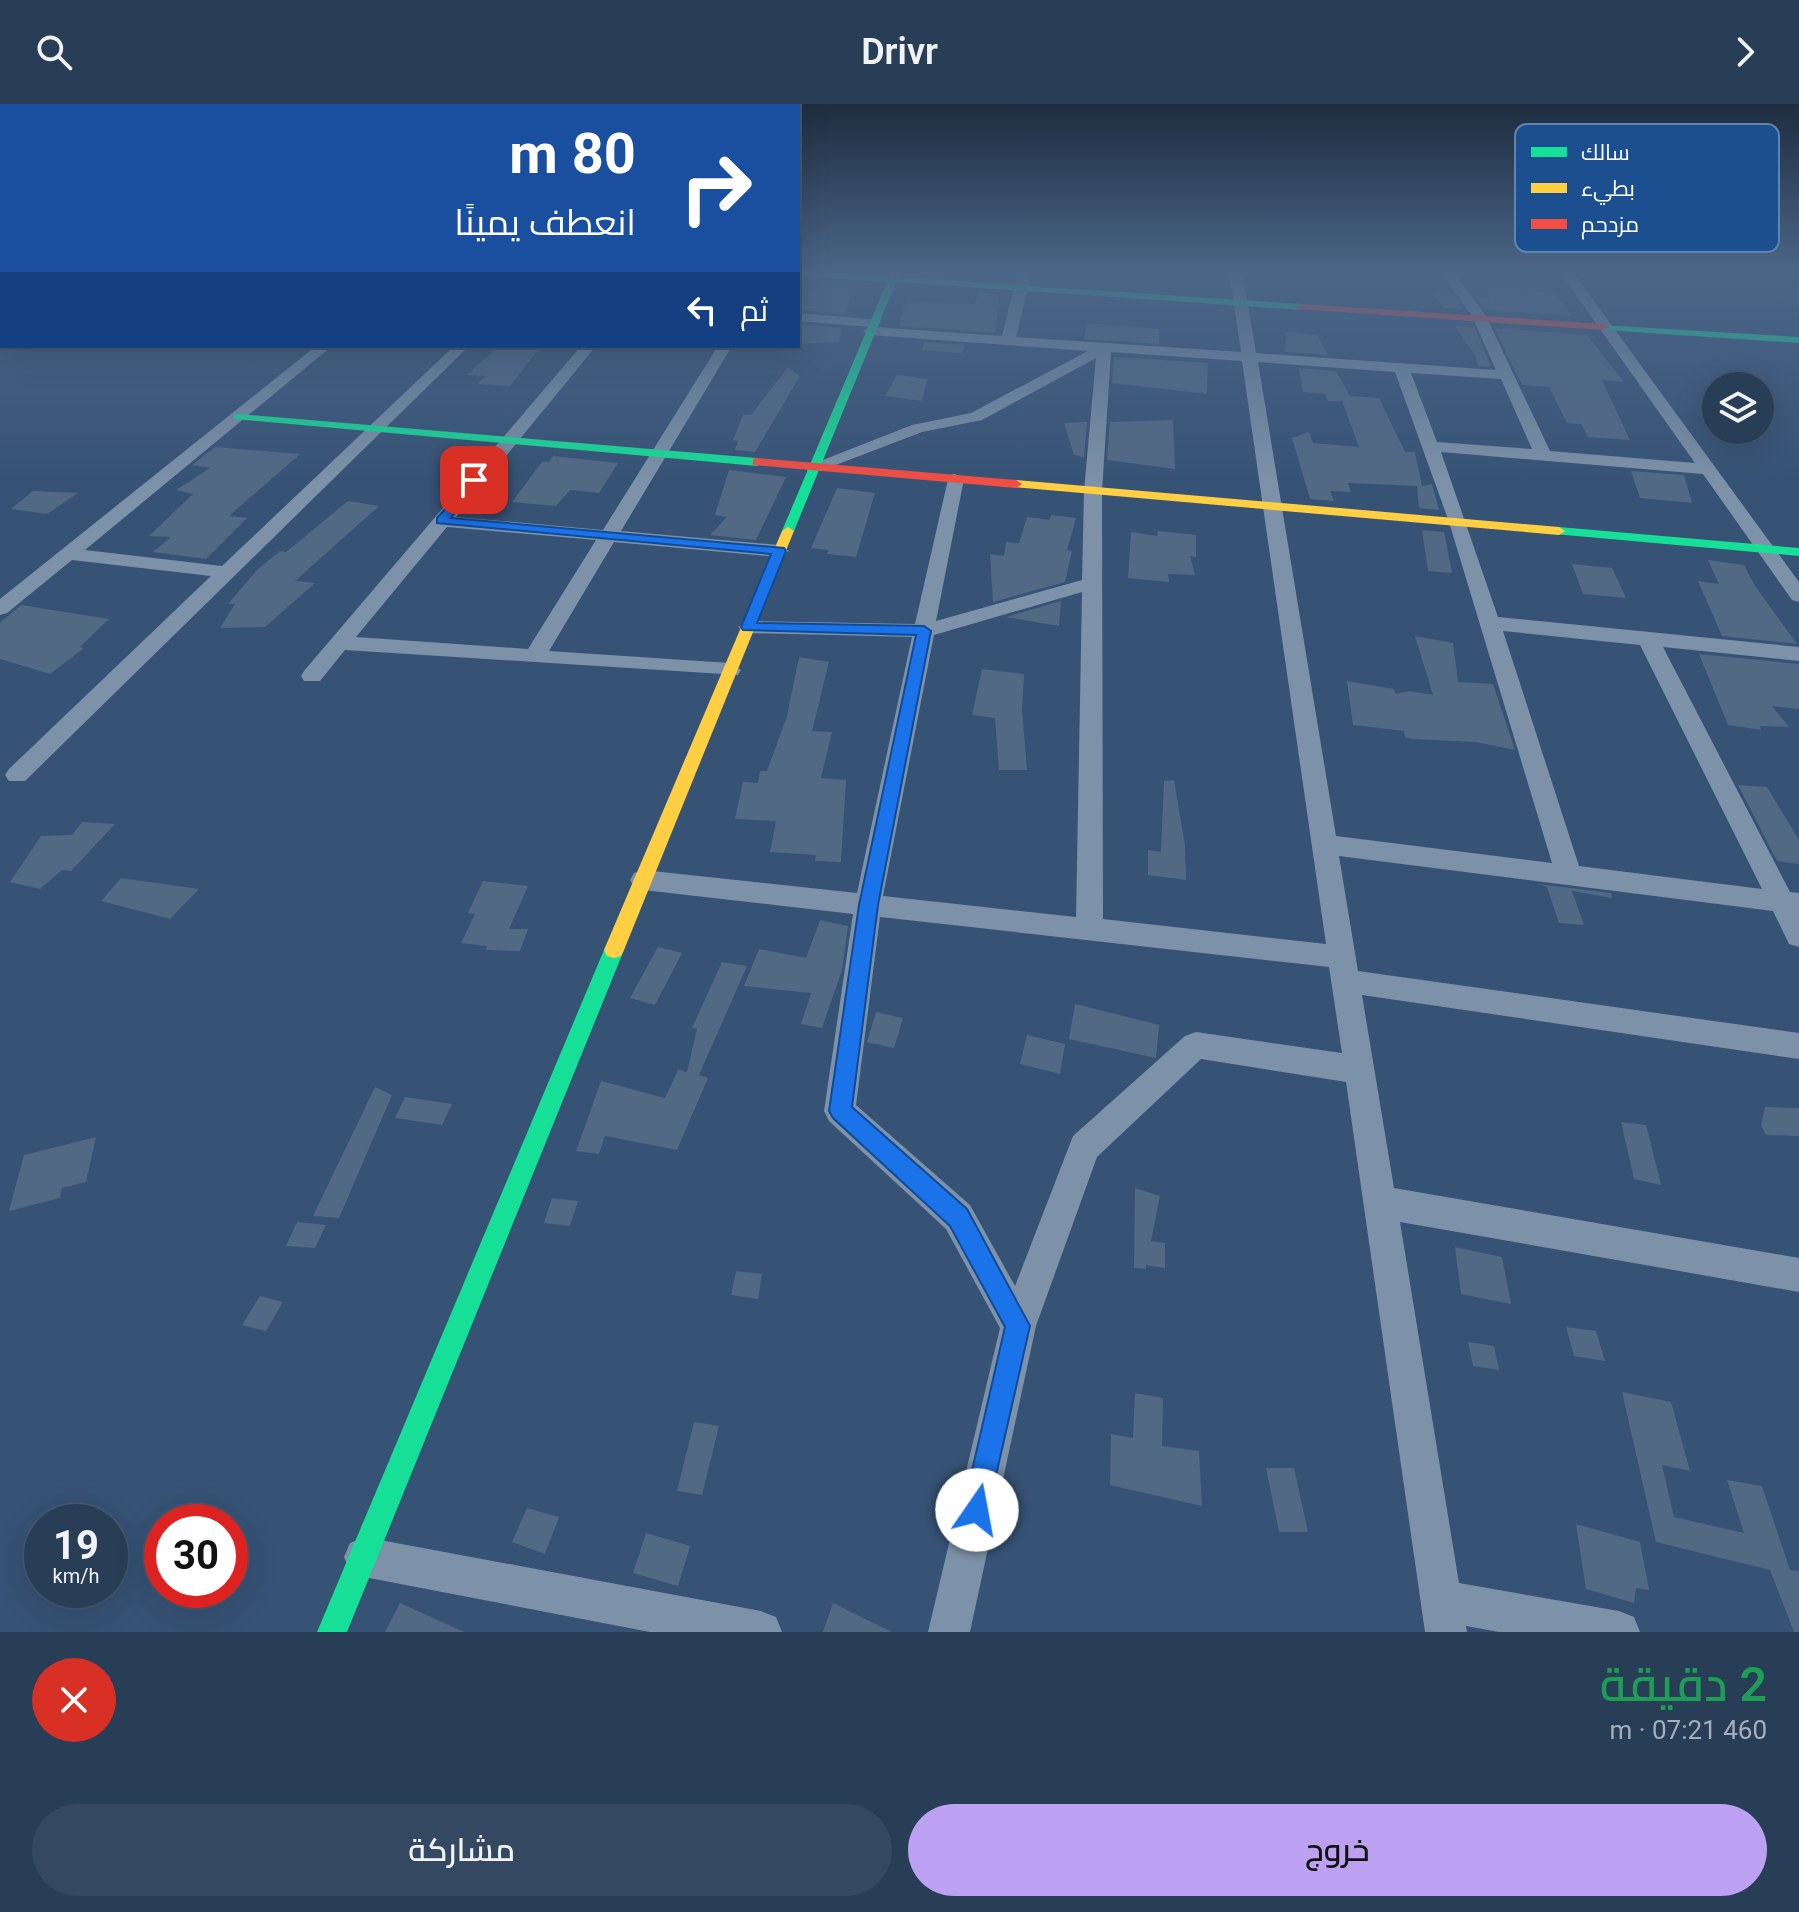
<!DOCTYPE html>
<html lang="ar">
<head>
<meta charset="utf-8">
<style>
  :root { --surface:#283e57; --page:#344961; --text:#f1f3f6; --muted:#a5aeba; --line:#44576d; --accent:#bca0f2 }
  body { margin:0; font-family:Roboto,Cairo,sans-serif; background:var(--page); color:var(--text); direction:rtl; height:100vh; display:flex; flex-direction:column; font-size:30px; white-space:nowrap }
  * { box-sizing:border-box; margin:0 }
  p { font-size:26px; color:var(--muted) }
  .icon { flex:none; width:44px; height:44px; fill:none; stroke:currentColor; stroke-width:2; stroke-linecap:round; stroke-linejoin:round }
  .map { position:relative; height:1528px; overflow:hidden; direction:ltr }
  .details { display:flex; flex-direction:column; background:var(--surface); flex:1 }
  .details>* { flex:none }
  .banner { position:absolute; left:0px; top:0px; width:800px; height:244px; box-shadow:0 8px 32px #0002,0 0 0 2px var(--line); direction:rtl; background:#1a4fa0; color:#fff; overflow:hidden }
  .fabs { position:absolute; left:1702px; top:268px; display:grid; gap:16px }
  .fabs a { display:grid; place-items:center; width:72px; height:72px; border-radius:50%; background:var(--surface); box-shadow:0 8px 32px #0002,0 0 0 2px var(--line); font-size:40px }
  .speed { position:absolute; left:24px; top:1400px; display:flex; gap:16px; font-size:40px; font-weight:700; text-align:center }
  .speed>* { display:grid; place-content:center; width:104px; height:104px; border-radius:50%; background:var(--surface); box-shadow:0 8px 32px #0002,0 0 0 2px var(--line); line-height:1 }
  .speed small { font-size:20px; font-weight:400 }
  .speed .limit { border:12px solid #d22; background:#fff; color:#111 }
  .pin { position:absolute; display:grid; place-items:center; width:68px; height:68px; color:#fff; margin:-34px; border-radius:16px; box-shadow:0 4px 12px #0006 }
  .me { position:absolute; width:88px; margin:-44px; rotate:12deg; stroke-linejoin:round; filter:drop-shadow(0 0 6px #0008) }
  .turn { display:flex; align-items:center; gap:28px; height:168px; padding:0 32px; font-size:36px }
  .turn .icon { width:104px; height:104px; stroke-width:2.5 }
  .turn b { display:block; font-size:56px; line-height:68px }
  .then { display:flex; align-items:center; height:76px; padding:0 32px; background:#0003; gap:16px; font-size:30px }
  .round { display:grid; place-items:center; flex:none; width:84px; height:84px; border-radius:42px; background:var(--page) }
  .headline { display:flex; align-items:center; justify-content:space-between; height:136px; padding:0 32px }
  h1 { font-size:48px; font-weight:600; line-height:60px; color:#1e9e55 }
  .primary-button { display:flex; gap:16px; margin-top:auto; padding:16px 32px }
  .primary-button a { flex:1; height:92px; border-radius:48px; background:var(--accent); color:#111; font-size:32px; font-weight:600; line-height:92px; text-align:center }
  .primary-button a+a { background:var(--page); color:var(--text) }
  header { display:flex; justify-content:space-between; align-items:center; height:104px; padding:0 32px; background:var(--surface); font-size:36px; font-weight:600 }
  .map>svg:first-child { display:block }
</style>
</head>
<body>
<header><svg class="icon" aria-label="forward" viewBox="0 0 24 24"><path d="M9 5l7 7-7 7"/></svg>Drivr<svg class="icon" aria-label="search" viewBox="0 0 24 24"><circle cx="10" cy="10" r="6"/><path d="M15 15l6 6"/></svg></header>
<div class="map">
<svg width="1799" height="1528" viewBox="0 0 1799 1528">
  <rect width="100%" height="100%" fill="#365274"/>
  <g fill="#526984">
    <path d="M 814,182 L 852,185 L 846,210 L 798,206 Z"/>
    <path d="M 1488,183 L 1554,189 L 1572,212 L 1486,206 L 1475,193 L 1490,194 Z"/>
    <path d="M 1433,188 L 1453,190 L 1463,205 L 1443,204 Z"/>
    <path d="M 978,189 L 1000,191 L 995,229 L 899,222 L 906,197 L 975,200 Z"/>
    <path d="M 1087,219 L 1159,225 L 1159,240 L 1084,235 Z"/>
    <path d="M 798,220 L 842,224 L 839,238 L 798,240 Z"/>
    <path d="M 1455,222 L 1474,223 L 1491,263 L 1478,262 L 1475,251 Z"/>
    <path d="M 1495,224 L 1587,231 L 1624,278 L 1602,276 L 1630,336 L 1588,333 L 1581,320 L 1567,319 L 1549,283 L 1522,281 Z"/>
    <path d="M 1286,228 L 1317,231 L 1328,251 L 1285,248 Z"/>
    <path d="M 924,238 L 965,241 L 962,249 L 922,246 Z"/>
    <path d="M 522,242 L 541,242 L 510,282 L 477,280 L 486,272 L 467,271 L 496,245 L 517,246 Z"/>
    <path d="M 1114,253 L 1208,259 L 1207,290 L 1112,279 Z"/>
    <path d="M 788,263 L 800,272 L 755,348 L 735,346 L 738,337 L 733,336 L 743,311 L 751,311 Z"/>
    <path d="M 1299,264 L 1336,267 L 1350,292 L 1379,294 L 1405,348 L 1415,348 L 1422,382 L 1432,380 L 1439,406 L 1419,404 L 1417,382 L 1348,379 L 1351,388 L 1330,387 L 1334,397 L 1310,395 L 1292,334 L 1309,328 L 1313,339 L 1359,343 L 1342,297 L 1328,297 L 1325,290 L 1303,288 Z"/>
    <path d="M 897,271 L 927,275 L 922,297 L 885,292 Z"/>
    <path d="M 1173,316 L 1175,365 L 1107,356 L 1110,318 Z"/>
    <path d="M 1087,318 L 1084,353 L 1074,351 L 1064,319 Z"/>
    <path d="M 215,343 L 300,350 L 229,412 L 247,414 L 206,455 L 153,448 L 171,433 L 149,432 L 193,390 L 176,386 L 210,364 L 192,361 Z"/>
    <path d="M 553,352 L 618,359 L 599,389 L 570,386 L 556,402 L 512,398 L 542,358 L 549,358 Z"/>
    <path d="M 729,366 L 786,373 L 756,436 L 710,431 L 727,413 L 715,411 Z"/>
    <path d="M 1631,367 L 1684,371 L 1692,399 L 1640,394 Z"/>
    <path d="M 837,384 L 875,389 L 856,453 L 827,450 L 829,446 L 811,444 Z"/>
    <path d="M 33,387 L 78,389 L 47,410 L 11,405 Z"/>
    <path d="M 348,397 L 379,402 L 295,477 L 315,479 L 265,523 L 220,524 L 235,500 L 228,500 L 257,466 L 280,447 L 286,448 Z"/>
    <path d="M 1051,411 L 1076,414 L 1067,446 L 1072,447 L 1065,478 L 993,498 L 990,450 L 1004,452 L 1006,438 L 1019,439 L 1027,413 L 1050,416 Z"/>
    <path d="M 1422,426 L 1444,428 L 1452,469 L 1428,467 Z"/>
    <path d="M 1158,427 L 1196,431 L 1196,453 L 1190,452 L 1195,471 L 1168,470 L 1169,478 L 1128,474 L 1131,428 L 1157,432 Z"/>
    <path d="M 1708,456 L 1744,461 L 1755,482 L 1797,540 L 1722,532 L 1698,477 L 1719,480 Z"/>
    <path d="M 1572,460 L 1612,464 L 1626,494 L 1583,490 Z"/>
    <path d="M 1061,498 L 1059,522 L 1006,513 L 1061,497 Z"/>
    <path d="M 21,501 L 109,515 L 80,543 L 84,544 L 50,570 L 0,555 L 0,519 Z"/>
    <path d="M 1415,532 L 1453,539 L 1458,578 L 1493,580 L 1515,646 L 1476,638 L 1412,635 L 1405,633 L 1404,627 L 1353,621 L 1347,577 L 1394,585 L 1396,590 L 1409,587 L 1433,591 Z"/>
    <path d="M 1699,550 L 1799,560 L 1799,605 L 1772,602 L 1789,623 L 1760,622 L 1761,626 L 1728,621 Z"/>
    <path d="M 799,553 L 829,558 L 812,627 L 832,628 L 821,674 L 846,676 L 841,758 L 815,757 L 816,751 L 770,748 L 776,717 L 735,715 L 743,678 L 758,679 L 760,667 L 767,667 L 787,612 Z"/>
    <path d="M 982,565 L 1024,570 L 1022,606 L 1027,666 L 999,666 L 995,614 L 972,611 Z"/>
    <path d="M 1174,676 L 1185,741 L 1186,776 L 1148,771 L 1148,746 L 1161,748 L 1164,677 Z"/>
    <path d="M 1738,681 L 1767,683 L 1799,736 L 1799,760 L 1777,757 Z"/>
    <path d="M 82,718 L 115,720 L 71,767 L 62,766 L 40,785 L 10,778 L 41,732 L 72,731 Z"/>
    <path d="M 121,774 L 199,785 L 170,815 L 101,797 Z"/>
    <path d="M 483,777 L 528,782 L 509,825 L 528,825 L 520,847 L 486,846 L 487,842 L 461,839 L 475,810 L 468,809 Z"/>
    <path d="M 1538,780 L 1611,789 L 1612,794 L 1572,787 L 1584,821 L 1559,819 L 1547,783 Z"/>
    <path d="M 820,816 L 848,822 L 842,866 L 822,924 L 801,920 L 811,889 L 744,882 L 759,845 L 806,854 Z"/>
    <path d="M 658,843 L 682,849 L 655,901 L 630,894 Z"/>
    <path d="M 722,858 L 747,862 L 699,971 L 708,974 L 677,1046 L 605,1032 L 599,1050 L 576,1047 L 601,977 L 665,994 L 678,966 L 687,968 L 697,925 L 692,924 Z"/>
    <path d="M 1075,900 L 1159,921 L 1156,954 L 1069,935 Z"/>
    <path d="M 876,908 L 903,914 L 894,944 L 867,938 Z"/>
    <path d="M 1027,931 L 1065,940 L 1060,970 L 1020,960 Z"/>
    <path d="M 375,983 L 392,991 L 339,1114 L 313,1112 Z"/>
    <path d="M 405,993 L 452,1000 L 442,1021 L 395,1014 Z"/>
    <path d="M 1765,1003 L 1799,1004 L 1799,1032 L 1766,1031 L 1761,1022 Z"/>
    <path d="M 1621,1018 L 1646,1021 L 1661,1081 L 1634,1075 Z"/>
    <path d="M 96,1033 L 86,1078 L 62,1084 L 60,1094 L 9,1107 L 24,1051 Z"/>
    <path d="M 1135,1084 L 1160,1092 L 1151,1137 L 1165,1139 L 1165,1164 L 1146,1161 L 1146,1165 L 1134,1164 Z"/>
    <path d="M 552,1094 L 578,1097 L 570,1122 L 544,1119 Z"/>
    <path d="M 297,1118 L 326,1121 L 315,1144 L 286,1142 Z"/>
    <path d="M 1455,1143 L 1502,1153 L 1511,1200 L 1461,1190 Z"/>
    <path d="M 736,1167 L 762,1170 L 758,1195 L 731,1191 Z"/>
    <path d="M 260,1192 L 283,1198 L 266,1227 L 242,1221 Z"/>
    <path d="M 1566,1223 L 1596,1227 L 1605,1257 L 1574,1252 Z"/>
    <path d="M 1468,1238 L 1494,1242 L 1499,1266 L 1473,1262 Z"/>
    <path d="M 1622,1288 L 1671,1298 L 1690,1367 L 1662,1361 L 1674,1413 L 1744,1429 L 1727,1376 L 1762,1382 L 1790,1466 L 1799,1467 L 1799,1528 L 1794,1528 L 1770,1466 L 1656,1438 Z"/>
    <path d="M 1135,1289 L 1163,1294 L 1162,1342 L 1199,1347 L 1202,1402 L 1110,1381 L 1111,1330 L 1133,1334 Z"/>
    <path d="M 694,1318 L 719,1322 L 702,1391 L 677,1387 Z"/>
    <path d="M 1266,1364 L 1294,1364 L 1308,1428 L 1279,1428 Z"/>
    <path d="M 527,1404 L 559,1413 L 545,1450 L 512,1438 Z"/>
    <path d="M 1576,1420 L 1640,1438 L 1649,1486 L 1636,1484 L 1634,1499 L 1586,1485 Z"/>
    <path d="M 646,1429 L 690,1442 L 678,1482 L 633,1469 Z"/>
    <path d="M 400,1499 L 464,1528 L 385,1528 Z"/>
    <path d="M 833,1499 L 892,1528 L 823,1528 Z"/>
  </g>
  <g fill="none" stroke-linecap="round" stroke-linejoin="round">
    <g fill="#7d92a8" fill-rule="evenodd">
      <path d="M 1018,167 L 1032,167 L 1016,233 L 1241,248 L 1229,167 L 1242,167 L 1256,249 L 1496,266 L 1472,212 L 1440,167 L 1453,167 L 1486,212 L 1550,347 L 1695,359 L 1559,167 L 1572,167 L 1799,478 L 1799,498 L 1792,496 L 1703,370 L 1441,348 L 1498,513 L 1799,543 L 1799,557 L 1663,543 L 1790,788 L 1799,789 L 1799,843 L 1789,840 L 1773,807 L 1339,752 L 1358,867 L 1799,929 L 1799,955 L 1362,891 L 1394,1084 L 1799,1154 L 1799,1188 L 1400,1118 L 1459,1479 L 1619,1507 L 1634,1513 L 1640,1528 L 1499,1528 L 1466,1522 L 1467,1528 L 1425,1528 L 1346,978 L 1201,955 L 1097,1053 L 1036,1222 L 970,1528 L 928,1528 L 1000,1224 L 946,1125 L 829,1017 L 824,1007 L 853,810 L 643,786 L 634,783 L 630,776 L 634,769 L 643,766 L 857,789 L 912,533 L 748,529 L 738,523 L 748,517 L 915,520 L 949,371 L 955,370 L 964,375 L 936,517 L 1082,476 L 1084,387 L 1096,254 L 982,316 L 922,328 L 820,367 L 808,367 L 805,363 L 912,321 L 971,309 L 1088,247 L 870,231 L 863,227 L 869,223 L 798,217 L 798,209 L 879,216 L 881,219 L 875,223 L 1002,232 ZM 1111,248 L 1242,257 L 1326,840 L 1103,815 L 1102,387 ZM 1258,258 L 1395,268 L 1449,418 L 1552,759 L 1336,732 ZM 1411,269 L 1501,275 L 1532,345 L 1437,338 ZM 1082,488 L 1076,813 L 883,792 L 934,531 ZM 1503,527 L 1640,541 L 1762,785 L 1579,762 ZM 880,813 L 1329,863 L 1342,949 L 1196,928 L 1185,932 L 1073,1032 L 1015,1182 L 970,1101 L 856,1001 Z"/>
      <path d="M 316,242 L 332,242 L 85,446 L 222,462 L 454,242 L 469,242 L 25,677 L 9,677 L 5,671 L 9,665 L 211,472 L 72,456 L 7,509 L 0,511 L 0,495 Z"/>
      <path d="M 581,242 L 596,242 L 456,413 L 603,426 L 718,242 L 732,242 L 621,427 L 779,441 L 789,447 L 779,453 L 614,438 L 549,547 L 730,559 L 741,566 L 738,571 L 345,546 L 320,577 L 304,577 L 301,572 L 304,567 ZM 447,423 L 596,436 L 528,545 L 356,533 Z"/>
      <path d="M 364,1433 L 761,1507 L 776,1513 L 782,1528 L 650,1528 L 364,1473 L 350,1467 L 344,1453 L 350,1439 Z"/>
    </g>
    <g fill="#16e098" fill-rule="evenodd">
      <path d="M 798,167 L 889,172 L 892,167 L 900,167 L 898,173 L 1301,200 L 1306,203 L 1301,206 L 896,178 L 794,427 L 788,431 L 782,427 L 887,178 L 798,172 Z"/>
      <path d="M 1600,221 L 1799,233 L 1799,239 L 1604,226 L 1599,223 Z"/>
      <path d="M 238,310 L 757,354 L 763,358 L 757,362 L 234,315 L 234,311 Z"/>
      <path d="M 1559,423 L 1799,444 L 1799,452 L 1554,430 L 1554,424 Z"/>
      <path d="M 614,838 L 621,840 L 624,846 L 347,1528 L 317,1528 L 604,846 L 607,840 Z"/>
    </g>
    <g fill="#ffcf43" fill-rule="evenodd">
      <path d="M 1016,376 L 1559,423 L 1565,427 L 1559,431 L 1012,383 L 1012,377 Z"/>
      <path d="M 788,423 L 794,427 L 624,846 L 621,852 L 614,854 L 607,852 L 604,846 L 782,427 Z"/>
    </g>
    <g fill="#f24e42" fill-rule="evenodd">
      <path d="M 1301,200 L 1604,220 L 1609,223 L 1604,226 L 1298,205 L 1296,203 Z"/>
      <path d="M 757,354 L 1016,376 L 1022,380 L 1016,384 L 753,361 L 753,355 Z"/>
    </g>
  </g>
  <linearGradient id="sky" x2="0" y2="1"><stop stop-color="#1e2d40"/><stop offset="0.44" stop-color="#4c6688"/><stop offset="1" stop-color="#4c6688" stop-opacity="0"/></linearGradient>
  <rect width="1799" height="380" fill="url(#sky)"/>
  <path fill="#1a73e8" stroke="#114b97" stroke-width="2" d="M 474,373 L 481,376 L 451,414 L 784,444 L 786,447 L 757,519 L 924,522 L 931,527 L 878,801 L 852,1003 L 967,1105 L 1030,1222 L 986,1415 L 977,1420 L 967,1415 L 963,1406 L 1005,1223 L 950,1122 L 833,1014 L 829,1007 L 859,801 L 916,531 L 743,526 L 741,523 L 771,450 L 437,419 L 437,414 Z"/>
  <rect x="1515" y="20" width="264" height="128" rx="12" fill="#1b4f8f" stroke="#5f84b1" stroke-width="2"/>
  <rect x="1531" y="43" width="36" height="10" fill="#16e098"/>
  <rect x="1531" y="79" width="36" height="10" fill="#ffcf43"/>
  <rect x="1531" y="115" width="36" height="10" fill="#f24e42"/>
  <g font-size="22" fill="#fff">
    <text x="1581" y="56">سالك</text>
    <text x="1581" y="92">بطيء</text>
    <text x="1581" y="128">مزدحم</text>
  </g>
</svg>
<div class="fabs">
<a><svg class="icon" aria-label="layers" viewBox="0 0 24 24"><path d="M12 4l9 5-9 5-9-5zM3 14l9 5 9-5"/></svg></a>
</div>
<div class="speed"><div>19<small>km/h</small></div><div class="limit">30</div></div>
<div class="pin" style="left:474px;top:376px;background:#d93025"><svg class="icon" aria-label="arrive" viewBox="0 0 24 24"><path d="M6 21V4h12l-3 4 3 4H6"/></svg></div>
<svg class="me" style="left:977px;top:1406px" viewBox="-20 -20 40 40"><circle r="19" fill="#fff"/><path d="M0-13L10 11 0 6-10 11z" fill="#1a73e8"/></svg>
<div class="banner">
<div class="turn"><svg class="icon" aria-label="right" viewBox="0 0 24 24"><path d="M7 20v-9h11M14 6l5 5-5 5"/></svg><div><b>80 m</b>انعطف يمينًا</div></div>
<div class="then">ثم<svg class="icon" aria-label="left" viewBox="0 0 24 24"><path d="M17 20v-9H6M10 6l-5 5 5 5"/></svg></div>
</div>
</div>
<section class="details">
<div class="headline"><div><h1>2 دقيقة</h1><p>460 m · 07:21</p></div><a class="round" style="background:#d93025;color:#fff"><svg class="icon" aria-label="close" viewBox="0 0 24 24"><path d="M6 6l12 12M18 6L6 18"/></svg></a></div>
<div class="primary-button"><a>خروج</a><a>مشاركة</a></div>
</section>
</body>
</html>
